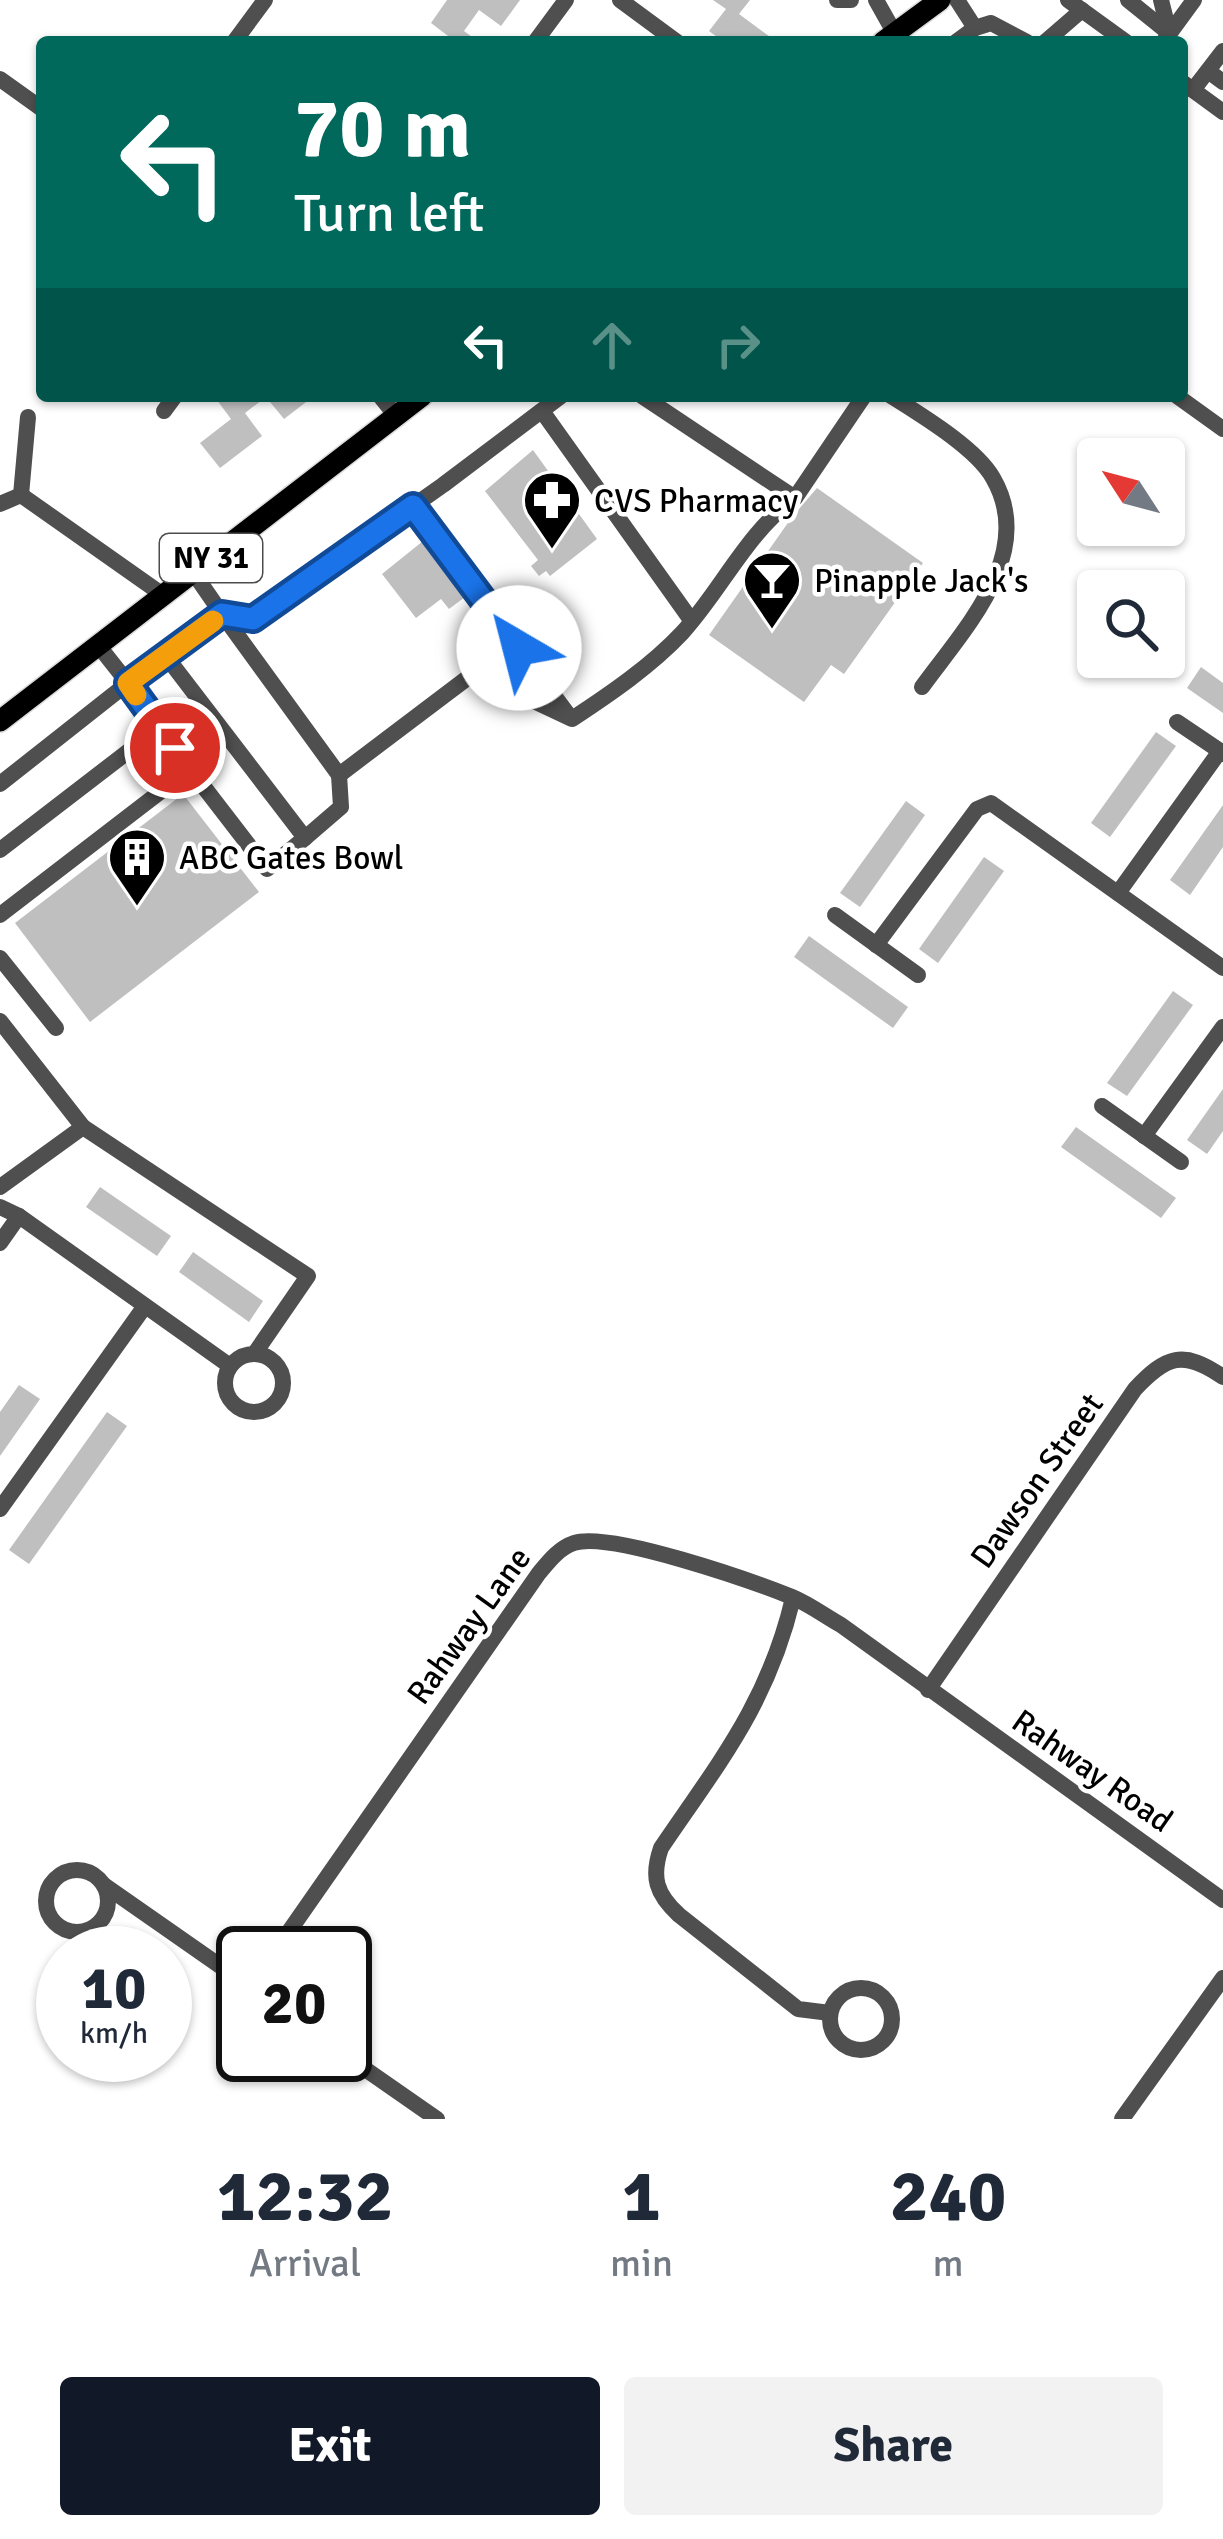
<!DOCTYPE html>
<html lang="en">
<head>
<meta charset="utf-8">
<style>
  :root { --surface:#fff; --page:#f2f2f3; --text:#1f2937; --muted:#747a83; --accent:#111827 }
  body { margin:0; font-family:Signika,sans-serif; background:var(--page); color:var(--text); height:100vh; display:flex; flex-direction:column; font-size:45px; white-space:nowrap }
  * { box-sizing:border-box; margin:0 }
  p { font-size:39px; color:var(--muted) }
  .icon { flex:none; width:66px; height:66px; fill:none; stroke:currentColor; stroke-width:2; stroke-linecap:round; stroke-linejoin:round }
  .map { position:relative; height:2119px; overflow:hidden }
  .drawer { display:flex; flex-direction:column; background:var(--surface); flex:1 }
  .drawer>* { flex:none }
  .guide { position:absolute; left:36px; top:36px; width:1152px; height:366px; border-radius:12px; box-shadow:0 3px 9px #0004; background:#00695c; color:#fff; overflow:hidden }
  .needle { width:78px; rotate:306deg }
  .tools { position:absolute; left:1077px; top:438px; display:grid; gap:24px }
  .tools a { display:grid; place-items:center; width:108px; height:108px; border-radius:12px; background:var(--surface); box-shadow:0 3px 9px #0004; font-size:60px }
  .speed { position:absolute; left:36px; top:1926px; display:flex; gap:24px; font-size:60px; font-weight:700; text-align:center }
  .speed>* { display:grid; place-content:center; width:156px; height:156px; border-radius:50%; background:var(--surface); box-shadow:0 3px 9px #0004; line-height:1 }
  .speed small { font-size:30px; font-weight:400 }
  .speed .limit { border:6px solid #111; border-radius:18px; background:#fff; color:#111 }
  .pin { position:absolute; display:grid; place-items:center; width:102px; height:102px; color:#fff; margin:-51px; border:6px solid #fff; border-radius:50%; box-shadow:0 3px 12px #0007 }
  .me { position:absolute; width:132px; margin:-66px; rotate:323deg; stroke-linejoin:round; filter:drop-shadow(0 0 9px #0008) }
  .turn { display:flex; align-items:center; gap:42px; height:252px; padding:0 60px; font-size:54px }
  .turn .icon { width:156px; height:156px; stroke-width:2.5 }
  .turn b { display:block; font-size:84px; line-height:102px }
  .lanes { display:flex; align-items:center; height:114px; padding:0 60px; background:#0003; justify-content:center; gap:60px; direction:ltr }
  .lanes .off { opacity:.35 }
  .eta { display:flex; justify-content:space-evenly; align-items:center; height:204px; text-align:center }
  .eta b { font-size:72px; font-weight:700; line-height:84px }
  .primary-button { display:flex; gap:24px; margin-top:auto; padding:24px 60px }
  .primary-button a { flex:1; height:138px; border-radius:12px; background:var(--accent); color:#fff; font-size:48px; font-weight:700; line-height:138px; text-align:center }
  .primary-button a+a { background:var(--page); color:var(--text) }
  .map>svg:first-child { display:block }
</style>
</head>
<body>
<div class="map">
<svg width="1223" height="2119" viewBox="0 0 1223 2119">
  <rect width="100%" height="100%" fill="#fff"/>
  <g fill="#bfbfbf">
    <path d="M 447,0 L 520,0 L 501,26 L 479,10 L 464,31 L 479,42 L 456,42 L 431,23 Z"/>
    <path d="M 713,0 L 750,0 L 739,14 L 777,42 L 724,42 L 709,31 L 726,9 Z"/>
    <path d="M 214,396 L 314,396 L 284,419 L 266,397 L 245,413 L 262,436 L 220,468 L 200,443 L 231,419 Z"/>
    <path d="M 533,450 L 597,539 L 550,576 L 546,571 L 539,576 L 531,566 L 538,560 L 485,491 Z"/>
    <path d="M 817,488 L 923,563 L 844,674 L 831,665 L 804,702 L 709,635 L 792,517 Z"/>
    <path d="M 423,541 L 465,597 L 449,609 L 441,599 L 416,618 L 382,574 Z"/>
    <path d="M 1201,667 L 1223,683 L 1223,713 L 1187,688 Z"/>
    <path d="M 1156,732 L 1176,746 L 1110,837 L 1091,823 Z"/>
    <path d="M 183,794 L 259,892 L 90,1022 L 15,923 Z"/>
    <path d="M 906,801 L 925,815 L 860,907 L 840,893 Z"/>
    <path d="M 1223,805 L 1223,847 L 1190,895 L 1170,880 Z"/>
    <path d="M 984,857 L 1004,871 L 938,963 L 919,949 Z"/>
    <path d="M 809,936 L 908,1007 L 893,1028 L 794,957 Z"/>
    <path d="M 1173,991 L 1193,1005 L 1127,1096 L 1107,1083 Z"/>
    <path d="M 1223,1089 L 1223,1131 L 1207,1154 L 1187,1140 Z"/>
    <path d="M 1076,1127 L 1176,1198 L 1161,1218 L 1061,1147 Z"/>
    <path d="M 100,1187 L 171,1236 L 157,1256 L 86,1207 Z"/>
    <path d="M 193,1252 L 263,1301 L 249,1322 L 179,1272 Z"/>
    <path d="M 19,1385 L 40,1399 L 0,1456 L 0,1412 Z"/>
    <path d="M 107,1412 L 127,1426 L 29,1564 L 9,1550 Z"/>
  </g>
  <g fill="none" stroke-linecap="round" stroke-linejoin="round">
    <defs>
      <g id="major">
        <path d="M 883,42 L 940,0"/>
        <path d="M 0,721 L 422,396"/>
      </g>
    </defs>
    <use href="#major" stroke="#dbdbdb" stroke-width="24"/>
    <g stroke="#4f4f4f" stroke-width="16">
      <path d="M 620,0 L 677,42"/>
      <path d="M 837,0 L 851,0"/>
      <path d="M 876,0 L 899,41"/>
      <path d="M 957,0 L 975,28"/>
      <path d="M 1068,0 L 1126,42"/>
      <path d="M 1128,0 L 1169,33"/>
      <path d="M 1161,0 L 1169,32"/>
      <path d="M 1164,41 L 1194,0"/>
      <path d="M 234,42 L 265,0"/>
      <path d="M 535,42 L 566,0"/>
      <path d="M 956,42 L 975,28 L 991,23 L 1027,42"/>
      <path d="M 1045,42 L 1082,10"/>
      <path d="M 1208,71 L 1223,82"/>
      <path d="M 0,79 L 42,109"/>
      <path d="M 1182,82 L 1223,112"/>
      <path d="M 1193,90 L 1223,51"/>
      <path d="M 380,396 L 396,416"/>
      <path d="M 642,396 L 795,498 L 864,396"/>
      <path d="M 891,396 C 921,415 976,448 993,478 C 1037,554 964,629 922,687"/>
      <path d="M 1177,396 L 1223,429"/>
      <path d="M 164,411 L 175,396"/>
      <path d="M 542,411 L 691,620"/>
      <path d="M 21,495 L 28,417"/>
      <path d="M 0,504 L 21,495 L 163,595"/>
      <path d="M 413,506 L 570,717"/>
      <path d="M 222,614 L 339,775 L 474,673 L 572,719 C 610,694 651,666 682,633 C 722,589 747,532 795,498"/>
      <path d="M 222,614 L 253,619 L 443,485 L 561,396"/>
      <path d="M 165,655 L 305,838 L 267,869 L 190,769"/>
      <path d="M 1177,722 L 1220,751"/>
      <path d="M 0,784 L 128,683 L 98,645"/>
      <path d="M 305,838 L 341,807 L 339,775"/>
      <path d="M 0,850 L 160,727"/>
      <path d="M 1118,893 L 1220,751 L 1223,754"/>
      <path d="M 0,915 L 190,769 L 128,683 L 222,614 L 193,572"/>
      <path d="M 835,915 L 918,975"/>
      <path d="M 876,945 L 977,809 L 991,803 L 1223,968"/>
      <path d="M 0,958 L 56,1028"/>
      <path d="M 0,1021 L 83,1127 L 0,1187"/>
      <path d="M 1102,1106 L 1181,1162"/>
      <path d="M 83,1127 L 308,1276 L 255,1353"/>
      <path d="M 1144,1136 L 1223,1027"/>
      <path d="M 0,1207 L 19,1216 L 230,1366"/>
      <path d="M 0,1243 L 19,1216"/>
      <circle cx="254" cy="1383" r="29"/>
      <path d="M 0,1509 L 145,1306"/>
      <path d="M 793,1598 C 768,1703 720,1761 661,1848 C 651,1877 656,1894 679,1915 L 798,2009 L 830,2013"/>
      <path d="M 928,1690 L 1135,1389 C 1166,1356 1183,1349 1223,1377"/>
      <circle cx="77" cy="1901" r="31"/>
      <path d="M 104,1885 L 243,1982"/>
      <path d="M 274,1953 L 539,1573 C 549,1561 559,1548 574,1543 C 610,1531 752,1581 792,1597 C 809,1604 825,1616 841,1625 L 1223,1900"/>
      <circle cx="861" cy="2019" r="31"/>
      <path d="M 345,2055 L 437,2119"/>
      <path d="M 1122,2119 L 1223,1978"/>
    </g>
    <use href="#major" stroke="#000" stroke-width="21"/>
  </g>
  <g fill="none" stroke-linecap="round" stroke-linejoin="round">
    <defs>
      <path id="route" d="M 175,748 L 128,683 L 222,614 L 253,619 L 413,506 L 519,648"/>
    </defs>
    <use href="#route" stroke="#114b97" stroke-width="30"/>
    <use href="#route" stroke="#1a73e8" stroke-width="21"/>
    <path stroke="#f59e0b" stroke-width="21" d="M 136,695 L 128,683 L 213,621"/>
  </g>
  <defs>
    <symbol id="pharmacy-pin" viewBox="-11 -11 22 30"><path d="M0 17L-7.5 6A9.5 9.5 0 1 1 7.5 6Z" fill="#000" stroke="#fff"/><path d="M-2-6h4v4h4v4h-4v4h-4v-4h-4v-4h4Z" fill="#fff"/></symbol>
    <symbol id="bar-pin" viewBox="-11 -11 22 30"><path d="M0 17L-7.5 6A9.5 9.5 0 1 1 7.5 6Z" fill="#000" stroke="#fff"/><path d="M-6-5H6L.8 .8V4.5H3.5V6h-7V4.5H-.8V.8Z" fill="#fff"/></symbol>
    <symbol id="building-pin" viewBox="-11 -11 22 30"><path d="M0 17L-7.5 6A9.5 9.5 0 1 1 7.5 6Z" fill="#000" stroke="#fff"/><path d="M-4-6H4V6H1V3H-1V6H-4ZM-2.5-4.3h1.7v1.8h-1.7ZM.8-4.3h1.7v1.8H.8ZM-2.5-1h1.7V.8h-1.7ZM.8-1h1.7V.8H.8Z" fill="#fff"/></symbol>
  </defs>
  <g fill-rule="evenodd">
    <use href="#pharmacy-pin" x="519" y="467" width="66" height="90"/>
    <use href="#bar-pin" x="739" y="547" width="66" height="90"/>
    <use href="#building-pin" x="104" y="824" width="66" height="90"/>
  </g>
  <g text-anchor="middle" stroke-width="9" stroke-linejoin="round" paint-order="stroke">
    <rect fill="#fff" stroke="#4c4c4c" stroke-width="3" x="160" y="534" width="102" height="48" rx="9"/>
    <g font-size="30" font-weight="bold" fill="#000">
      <text x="211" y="568">NY 31</text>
    </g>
    <g font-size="33" fill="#000" stroke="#fff" text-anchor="start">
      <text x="594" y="512">CVS Pharmacy</text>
      <text x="814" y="592">Pinapple Jack's</text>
      <text x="179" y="869">ABC Gates Bowl</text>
    </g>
    <g font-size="33" fill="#000" stroke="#fff">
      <text transform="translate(1036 1480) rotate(-55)" y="12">Dawson Street</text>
      <text transform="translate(468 1625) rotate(-54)" y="12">Rahway Lane</text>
      <text transform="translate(1093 1770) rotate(35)" y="12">Rahway Road</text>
    </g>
  </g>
</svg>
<div class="tools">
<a><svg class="needle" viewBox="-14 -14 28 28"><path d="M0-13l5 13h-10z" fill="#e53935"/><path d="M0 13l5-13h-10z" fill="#747a83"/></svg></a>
<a><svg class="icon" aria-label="search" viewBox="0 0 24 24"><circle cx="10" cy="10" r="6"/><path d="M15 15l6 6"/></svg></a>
</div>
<div class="speed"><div>10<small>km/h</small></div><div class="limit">20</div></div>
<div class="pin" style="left:175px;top:748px;background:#d93025"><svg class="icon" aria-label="arrive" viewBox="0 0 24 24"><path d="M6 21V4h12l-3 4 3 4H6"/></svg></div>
<svg class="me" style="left:519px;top:648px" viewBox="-20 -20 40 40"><circle r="19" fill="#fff"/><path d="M0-13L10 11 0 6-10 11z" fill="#1a73e8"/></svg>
<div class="guide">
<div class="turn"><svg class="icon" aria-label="left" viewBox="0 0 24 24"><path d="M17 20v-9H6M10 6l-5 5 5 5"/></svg><div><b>70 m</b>Turn left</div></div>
<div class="lanes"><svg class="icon" aria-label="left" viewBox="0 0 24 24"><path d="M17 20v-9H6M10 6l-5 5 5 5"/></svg><svg class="icon off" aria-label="ahead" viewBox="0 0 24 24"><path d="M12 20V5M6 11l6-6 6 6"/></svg><svg class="icon off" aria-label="right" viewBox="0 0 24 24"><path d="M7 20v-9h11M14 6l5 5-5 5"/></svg></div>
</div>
</div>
<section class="drawer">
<div class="eta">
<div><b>12:32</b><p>Arrival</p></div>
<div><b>1</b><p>min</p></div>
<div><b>240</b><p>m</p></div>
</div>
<div class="primary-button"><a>Exit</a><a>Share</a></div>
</section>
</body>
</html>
